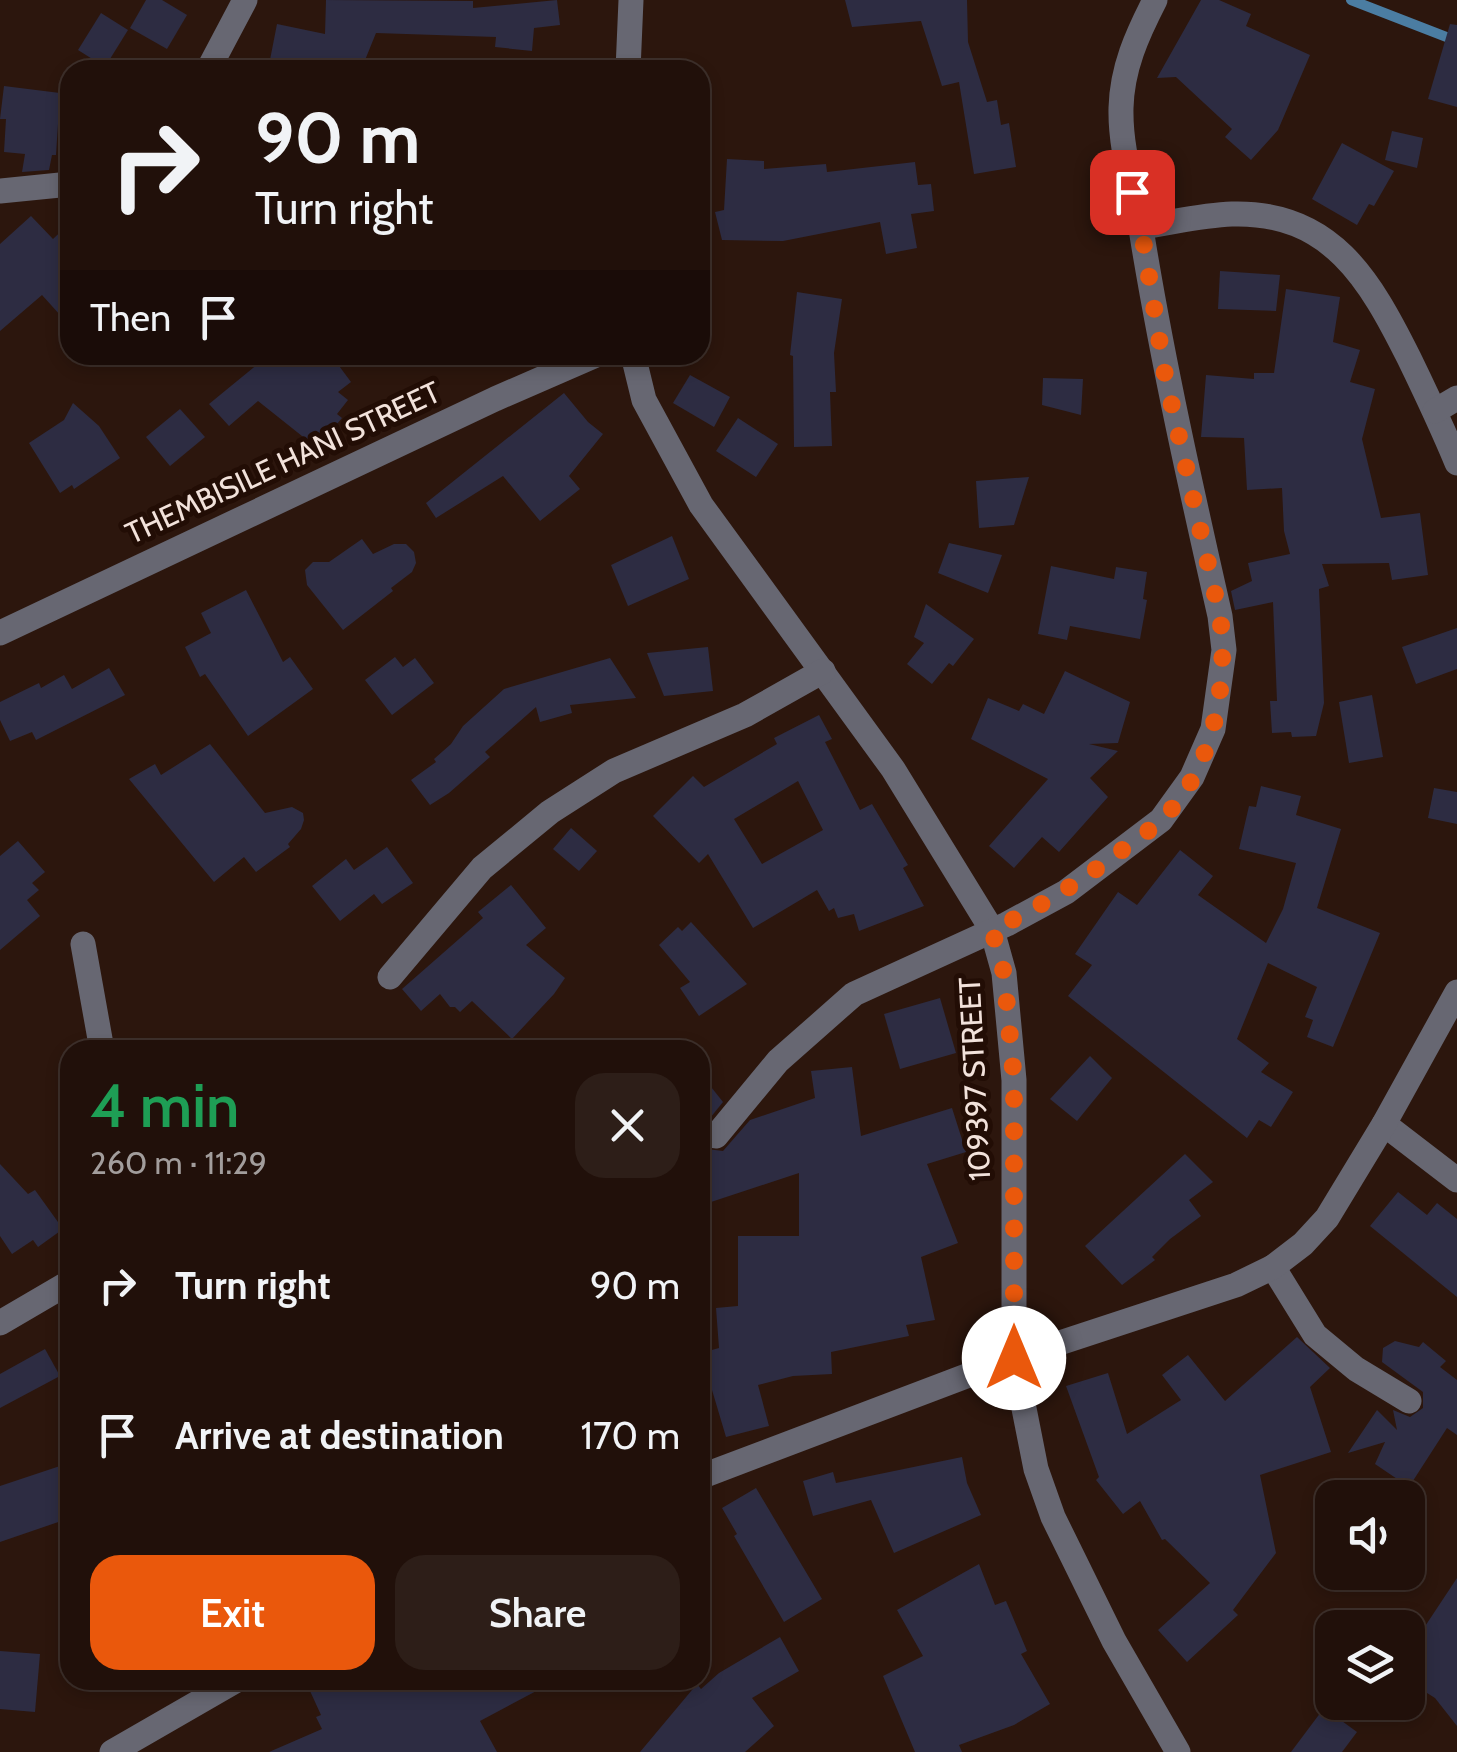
<!DOCTYPE html>
<html lang="en">
<head>
<meta charset="utf-8">
<style>
  :root { --surface:#21100a; --page:#2d1e18; --text:#f1f3f6; --muted:#a29d9c; --line:#3e302b; --accent:#ea580c }
  body { margin:0; font-family:Cabin,sans-serif; background:var(--page); color:var(--text); height:100vh; display:flex; flex-direction:column; font-size:38px; white-space:nowrap }
  * { box-sizing:border-box; margin:0 }
  p { font-size:32px; color:var(--muted) }
  .icon { flex:none; width:55px; height:55px; fill:none; stroke:currentColor; stroke-width:2; stroke-linecap:round; stroke-linejoin:round }
  .map { position:relative; flex:1; overflow:hidden }
  .details { position:absolute; left:60px; top:1040px; width:650px; height:650px; display:flex; flex-direction:column; background:var(--surface); border-radius:30px; box-shadow:0 5px 15px #0003,0 0 0 2px var(--line) }
  .details>* { flex:none }
  .banner { position:absolute; left:60px; top:60px; width:650px; height:305px; border-radius:30px; box-shadow:0 5px 15px #0003,0 0 0 2px var(--line); background:#21100a; color:var(--text); overflow:hidden }
  .buttons { position:absolute; left:1315px; top:1480px; display:grid; gap:20px }
  .buttons a { display:grid; place-items:center; width:110px; height:110px; border-radius:20px; background:var(--surface); box-shadow:0 5px 15px #0003,0 0 0 2px var(--line); font-size:50px }
  .pin { position:absolute; display:grid; place-items:center; width:85px; height:85px; color:#fff; margin:-42px; border-radius:20px; box-shadow:0 5px 15px #0006 }
  .me { position:absolute; width:110px; margin:-55px; rotate:0deg; stroke-linejoin:round; filter:drop-shadow(0 0 8px #0008) }
  .turn { display:flex; align-items:center; gap:35px; height:210px; padding:0 30px; font-size:45px }
  .turn .icon { width:130px; height:130px; stroke-width:2.5 }
  .turn b { display:block; font-size:70px; line-height:85px }
  .then { display:flex; align-items:center; height:95px; padding:0 30px; background:#0003; gap:20px; font-size:38px }
  .round { display:grid; place-items:center; flex:none; width:105px; height:105px; border-radius:30px; background:var(--page) }
  .summary { display:flex; align-items:center; justify-content:space-between; height:170px; padding:0 30px }
  h1 { font-size:60px; font-weight:600; line-height:75px; color:#1e9e55 }
  .action { display:flex; gap:20px; margin-top:auto; padding:20px 30px }
  .action a { flex:1; height:115px; border-radius:30px; background:var(--accent); color:#fff; font-size:40px; font-weight:600; line-height:115px; text-align:center }
  .action a+a { background:var(--page); color:var(--text) }
  ul { padding:0; list-style:none }
  li { display:flex; align-items:center; gap:30px; height:150px; padding:0 30px }
  li div { flex:1 }
  li b { display:block; font-size:38px }
  li em { font-style:normal }
  .map>svg:first-child { display:block }
</style>
</head>
<body>
<div class="map">
<svg width="1457" height="1752" viewBox="0 0 1457 1752">
  <rect width="100%" height="100%" fill="#2c160d"/>
  <g fill="none" stroke-linecap="round" stroke-linejoin="round">
    <path stroke="#4b7da2" stroke-width="10" d="M 1351,0 L 1457,41"/>
  </g>
  <g fill="#2d2c42" fill-rule="evenodd">
    <path d="M 146,0 L 162,0 L 187,15 L 167,49 L 130,28 Z"/>
    <path d="M 326,0 L 473,1 L 473,8 L 557,0 L 560,25 L 534,28 L 532,51 L 495,47 L 496,37 L 376,33 L 361,70 L 268,70 L 277,24 L 325,34 Z"/>
    <path d="M 845,0 L 967,0 L 968,42 L 987,102 L 997,100 L 1001,125 L 1009,123 L 1016,167 L 974,174 L 959,82 L 942,86 L 921,21 L 852,27 Z"/>
    <path d="M 1201,0 L 1219,0 L 1251,14 L 1246,26 L 1310,55 L 1278,130 L 1251,160 L 1225,137 L 1232,129 L 1176,77 L 1157,78 Z"/>
    <path d="M 101,13 L 128,30 L 105,67 L 78,50 Z"/>
    <path d="M 1450,24 L 1457,25 L 1457,107 L 1428,99 Z"/>
    <path d="M 4,86 L 60,93 L 56,155 L 52,155 L 49,170 L 22,172 L 25,154 L 4,152 L 6,119 L 0,119 Z"/>
    <path d="M 1392,131 L 1423,138 L 1417,168 L 1385,160 Z"/>
    <path d="M 1342,143 L 1394,171 L 1374,206 L 1369,204 L 1357,225 L 1312,199 Z"/>
    <path d="M 727,159 L 764,161 L 764,169 L 826,164 L 827,172 L 915,162 L 918,185 L 931,184 L 934,211 L 911,214 L 917,248 L 886,254 L 880,222 L 783,241 L 722,240 L 715,212 L 724,210 Z"/>
    <path d="M 31,216 L 53,239 L 70,223 L 70,326 L 42,295 L 0,331 L 0,244 Z"/>
    <path d="M 1220,271 L 1280,275 L 1276,311 L 1218,309 Z"/>
    <path d="M 1286,289 L 1340,297 L 1333,342 L 1360,350 L 1350,382 L 1375,389 L 1362,439 L 1381,518 L 1420,513 L 1428,575 L 1392,580 L 1389,563 L 1322,564 L 1329,586 L 1319,589 L 1324,703 L 1316,736 L 1292,737 L 1291,732 L 1272,733 L 1270,701 L 1277,701 L 1273,602 L 1235,610 L 1231,591 L 1252,581 L 1248,563 L 1290,554 L 1284,531 L 1282,488 L 1247,490 L 1244,438 L 1201,437 L 1206,375 L 1254,379 L 1254,373 L 1274,373 Z"/>
    <path d="M 797,292 L 842,299 L 834,353 L 836,392 L 830,392 L 832,446 L 794,447 L 793,356 L 790,355 Z"/>
    <path d="M 269,355 L 331,355 L 351,382 L 338,392 L 348,400 L 337,414 L 342,418 L 325,438 L 320,434 L 314,441 L 309,438 L 307,440 L 258,401 L 229,426 L 209,404 Z"/>
    <path d="M 690,375 L 730,397 L 714,427 L 673,403 Z"/>
    <path d="M 1043,378 L 1083,379 L 1081,415 L 1042,405 Z"/>
    <path d="M 564,393 L 588,422 L 603,434 L 569,476 L 580,489 L 540,521 L 503,476 L 436,518 L 426,503 Z"/>
    <path d="M 73,403 L 99,426 L 120,458 L 74,489 L 72,485 L 60,493 L 29,443 L 64,420 Z"/>
    <path d="M 180,409 L 205,437 L 170,466 L 146,437 Z"/>
    <path d="M 738,418 L 778,444 L 756,477 L 716,451 Z"/>
    <path d="M 1029,477 L 1014,525 L 979,528 L 976,481 Z"/>
    <path d="M 672,536 L 689,579 L 628,606 L 611,565 Z"/>
    <path d="M 362,539 L 373,554 L 394,544 L 406,544 L 414,552 L 416,563 L 412,572 L 391,588 L 393,591 L 343,630 L 307,585 L 305,570 L 313,562 L 329,562 Z"/>
    <path d="M 949,543 L 1002,555 L 988,593 L 938,573 Z"/>
    <path d="M 1051,566 L 1114,579 L 1116,567 L 1147,572 L 1143,599 L 1147,600 L 1140,639 L 1070,626 L 1067,640 L 1038,634 Z"/>
    <path d="M 246,590 L 283,662 L 290,657 L 313,689 L 248,736 L 205,674 L 200,677 L 185,647 L 211,633 L 201,613 Z"/>
    <path d="M 926,604 L 974,639 L 953,666 L 949,663 L 932,684 L 907,664 L 924,643 L 914,637 Z"/>
    <path d="M 1457,628 L 1457,669 L 1416,684 L 1402,647 Z"/>
    <path d="M 708,647 L 713,691 L 664,696 L 647,653 Z"/>
    <path d="M 395,657 L 403,667 L 415,658 L 434,683 L 392,715 L 365,680 Z"/>
    <path d="M 610,658 L 636,698 L 570,705 L 572,713 L 540,722 L 536,707 L 485,752 L 490,757 L 449,793 L 430,805 L 411,780 L 436,762 L 434,759 L 451,744 L 463,726 L 504,689 Z"/>
    <path d="M 109,668 L 125,695 L 36,740 L 32,732 L 10,741 L 0,720 L 0,702 L 39,683 L 41,688 L 64,675 L 72,689 Z"/>
    <path d="M 1065,671 L 1130,702 L 1118,743 L 1089,744 L 1118,751 L 1090,778 L 1108,797 L 1059,852 L 1042,837 L 1014,868 L 989,846 L 1048,779 L 971,739 L 988,698 L 1019,711 L 1023,704 L 1044,714 Z"/>
    <path d="M 1372,695 L 1383,757 L 1349,763 L 1339,702 Z"/>
    <path d="M 819,715 L 832,739 L 825,742 L 860,810 L 872,804 L 908,865 L 903,868 L 924,906 L 859,931 L 854,914 L 838,918 L 834,908 L 829,911 L 817,890 L 753,928 L 708,854 L 699,863 L 653,816 L 693,776 L 704,787 L 777,744 L 774,738 ZM 798,781 L 823,830 L 762,864 L 734,819 Z"/>
    <path d="M 210,744 L 265,813 L 292,807 L 303,813 L 304,820 L 301,829 L 288,844 L 290,847 L 256,872 L 244,857 L 214,882 L 129,779 L 155,764 L 161,775 Z"/>
    <path d="M 1261,786 L 1301,796 L 1296,815 L 1341,829 L 1317,908 L 1380,933 L 1333,1047 L 1307,1037 L 1313,1020 L 1305,1017 L 1317,987 L 1268,963 L 1237,1039 L 1269,1063 L 1261,1072 L 1293,1092 L 1271,1127 L 1259,1120 L 1247,1138 L 1068,996 L 1092,965 L 1075,954 L 1118,892 L 1137,905 L 1180,850 L 1213,876 L 1198,895 L 1266,943 L 1283,909 L 1296,863 L 1239,849 L 1249,806 L 1256,807 Z"/>
    <path d="M 1434,788 L 1457,792 L 1457,824 L 1428,818 Z"/>
    <path d="M 571,828 L 597,851 L 579,871 L 553,849 Z"/>
    <path d="M 18,841 L 45,872 L 32,883 L 39,890 L 27,900 L 40,916 L 0,950 L 0,856 Z"/>
    <path d="M 387,847 L 413,883 L 382,904 L 374,894 L 340,921 L 312,886 L 346,859 L 354,870 Z"/>
    <path d="M 511,885 L 546,928 L 526,945 L 565,978 L 554,994 L 512,1039 L 472,1001 L 460,1012 L 455,1007 L 450,1007 L 440,994 L 421,1011 L 402,989 L 483,918 L 478,912 Z"/>
    <path d="M 691,922 L 747,984 L 699,1016 L 680,988 L 690,982 L 659,945 L 678,927 L 682,931 Z"/>
    <path d="M 940,998 L 956,1053 L 900,1069 L 884,1014 Z"/>
    <path d="M 1090,1056 L 1112,1078 L 1077,1121 L 1050,1099 Z"/>
    <path d="M 852,1067 L 861,1136 L 952,1108 L 966,1152 L 927,1164 L 958,1243 L 921,1257 L 935,1320 L 906,1325 L 909,1336 L 831,1352 L 832,1374 L 793,1376 L 758,1385 L 769,1426 L 726,1437 L 701,1353 L 719,1348 L 716,1308 L 738,1306 L 738,1236 L 799,1236 L 799,1173 L 711,1202 L 700,1182 L 700,1153 L 707,1149 L 723,1151 L 750,1120 L 815,1098 L 811,1071 Z"/>
    <path d="M 700,1073 L 723,1102 L 706,1123 L 700,1115 Z"/>
    <path d="M 1185,1154 L 1213,1182 L 1189,1200 L 1201,1216 L 1170,1239 L 1152,1257 L 1155,1260 L 1122,1285 L 1085,1246 Z"/>
    <path d="M 0,1164 L 28,1194 L 35,1190 L 63,1229 L 38,1247 L 33,1240 L 12,1254 L 0,1236 Z"/>
    <path d="M 1398,1192 L 1427,1215 L 1437,1203 L 1457,1219 L 1457,1297 L 1370,1226 Z"/>
    <path d="M 1297,1337 L 1330,1368 L 1310,1387 L 1331,1452 L 1260,1475 L 1276,1553 L 1233,1610 L 1238,1615 L 1187,1662 L 1158,1630 L 1210,1583 L 1165,1539 L 1162,1540 L 1140,1501 L 1123,1514 L 1096,1480 L 1099,1477 L 1066,1386 L 1108,1373 L 1127,1434 L 1181,1400 L 1162,1375 L 1188,1355 L 1225,1401 Z"/>
    <path d="M 1395,1341 L 1419,1347 L 1423,1342 L 1446,1361 L 1440,1367 L 1457,1380 L 1457,1435 L 1447,1428 L 1409,1487 L 1375,1464 L 1385,1442 L 1348,1453 L 1377,1410 L 1397,1430 L 1393,1410 L 1410,1417 L 1423,1408 L 1423,1392 L 1382,1362 L 1383,1348 Z"/>
    <path d="M 45,1349 L 60,1376 L 0,1408 L 0,1374 Z"/>
    <path d="M 962,1457 L 967,1483 L 981,1515 L 894,1553 L 871,1500 L 813,1516 L 803,1481 L 833,1472 L 836,1483 Z"/>
    <path d="M 60,1466 L 70,1493 L 70,1518 L 0,1542 L 0,1486 Z"/>
    <path d="M 756,1488 L 822,1599 L 784,1622 L 734,1536 L 737,1534 L 722,1508 Z"/>
    <path d="M 979,1564 L 995,1605 L 1006,1601 L 1027,1651 L 1021,1654 L 1050,1704 L 1014,1725 L 959,1745 L 962,1752 L 915,1752 L 883,1676 L 923,1656 L 897,1610 Z"/>
    <path d="M 1457,1578 L 1457,1726 L 1435,1698 L 1408,1681 L 1408,1652 Z"/>
    <path d="M 780,1637 L 799,1671 L 752,1698 L 774,1726 L 745,1752 L 640,1752 L 697,1684 L 701,1689 L 719,1673 Z"/>
    <path d="M 0,1651 L 40,1654 L 35,1712 L 0,1709 Z"/>
    <path d="M 305,1680 L 557,1680 L 480,1721 L 497,1752 L 269,1752 L 322,1729 L 316,1717 L 321,1715 Z"/>
    <path d="M 1324,1708 L 1357,1732 L 1342,1752 L 1291,1752 Z"/>
  </g>
  <g fill="none" stroke-linecap="round" stroke-linejoin="round">
    <g stroke="#676772" stroke-width="25">
      <path d="M 208,70 L 245,0"/>
      <path d="M 628,70 L 631,0"/>
      <path d="M 0,191 L 70,184"/>
      <path d="M 1141,227 C 1170,223 1202,215 1232,214 C 1331,211 1370,280 1409,358 C 1426,393 1442,427 1457,463"/>
      <path d="M 633,355 L 644,400 L 701,505 L 893,769 L 992,930 L 1004,973 L 1014,1080 L 1014,1358 L 1036,1469 L 1053,1517 L 1114,1641 L 1178,1752"/>
      <path d="M 1435,411 L 1457,398"/>
      <path d="M 0,633 L 495,399 L 596,355"/>
      <path d="M 83,944 L 102,1050"/>
      <path d="M 390,977 L 482,868 L 550,812 L 614,771 L 745,715 L 823,671"/>
      <path d="M 1384,1124 L 1457,1180"/>
      <path d="M 716,1136 L 778,1061 L 854,994 L 1007,924 L 1066,892 L 1161,820 L 1192,777 L 1213,729 L 1224,650 L 1220,616 C 1191,488 1163,364 1142,235 C 1135,191 1120,153 1121,108 C 1122,68 1137,35 1155,0"/>
      <path d="M 1273,1267 L 1315,1335 L 1356,1369 L 1409,1401"/>
      <path d="M 0,1323 L 70,1282"/>
      <path d="M 700,1477 L 1014,1358 L 1236,1285 L 1273,1267 L 1303,1244 L 1327,1218 L 1384,1124 L 1457,992"/>
      <path d="M 112,1752 L 237,1680"/>
    </g>
  </g>
  <g fill="none" stroke-linecap="round" stroke-linejoin="round">
    <path stroke="#ea580c" stroke-width="18" stroke-dasharray="0 32.4" d="M 1014,1358 L 1014,1080 L 1004,973 L 992,930 C 1034,910 1072,887 1110,859 C 1126,847 1144,835 1159,822 C 1213,773 1229,685 1220,616 L 1165,375 L 1141,227 L 1132,192"/>
  </g>
  <g text-anchor="middle" stroke-width="10" stroke-linejoin="round" paint-order="stroke">
    <g font-size="30" fill="#f2e2db" stroke="#220d05">
      <text transform="translate(283 463) rotate(-25)" y="10">THEMBISILE HANI STREET</text>
      <text transform="translate(975 1079) rotate(-93)" y="10">109397 STREET</text>
    </g>
  </g>
</svg>
<div class="buttons">
<a><svg class="icon" aria-label="sound" viewBox="0 0 24 24"><path d="M4 9h4l5-4v14l-5-4H4zM17 9q2 3 0 6"/></svg></a>
<a><svg class="icon" aria-label="layers" viewBox="0 0 24 24"><path d="M12 4l9 5-9 5-9-5zM3 14l9 5 9-5"/></svg></a>
</div>
<div class="pin" style="left:1132px;top:192px;background:#d93025"><svg class="icon" aria-label="arrive" viewBox="0 0 24 24"><path d="M6 21V4h12l-3 4 3 4H6"/></svg></div>
<svg class="me" style="left:1014px;top:1358px" viewBox="-20 -20 40 40"><circle r="19" fill="#fff"/><path d="M0-13L10 11 0 6-10 11z" fill="#ea580c"/></svg>
<div class="banner">
<div class="turn"><svg class="icon" aria-label="right" viewBox="0 0 24 24"><path d="M7 20v-9h11M14 6l5 5-5 5"/></svg><div><b>90 m</b>Turn right</div></div>
<div class="then">Then<svg class="icon" aria-label="arrive" viewBox="0 0 24 24"><path d="M6 21V4h12l-3 4 3 4H6"/></svg></div>
</div>
<section class="details">
<div class="summary"><div><h1>4 min</h1><p>260 m · 11:29</p></div><a class="round"><svg class="icon" aria-label="close" viewBox="0 0 24 24"><path d="M6 6l12 12M18 6L6 18"/></svg></a></div>
<ul>
<li><svg class="icon" aria-label="right" viewBox="0 0 24 24"><path d="M7 20v-9h11M14 6l5 5-5 5"/></svg><div><b>Turn right</b></div><em>90 m</em></li>
<li><svg class="icon" aria-label="arrive" viewBox="0 0 24 24"><path d="M6 21V4h12l-3 4 3 4H6"/></svg><div><b>Arrive at destination</b></div><em>170 m</em></li>
</ul>
<div class="action"><a>Exit</a><a>Share</a></div>
</section>
</div>
</body>
</html>
